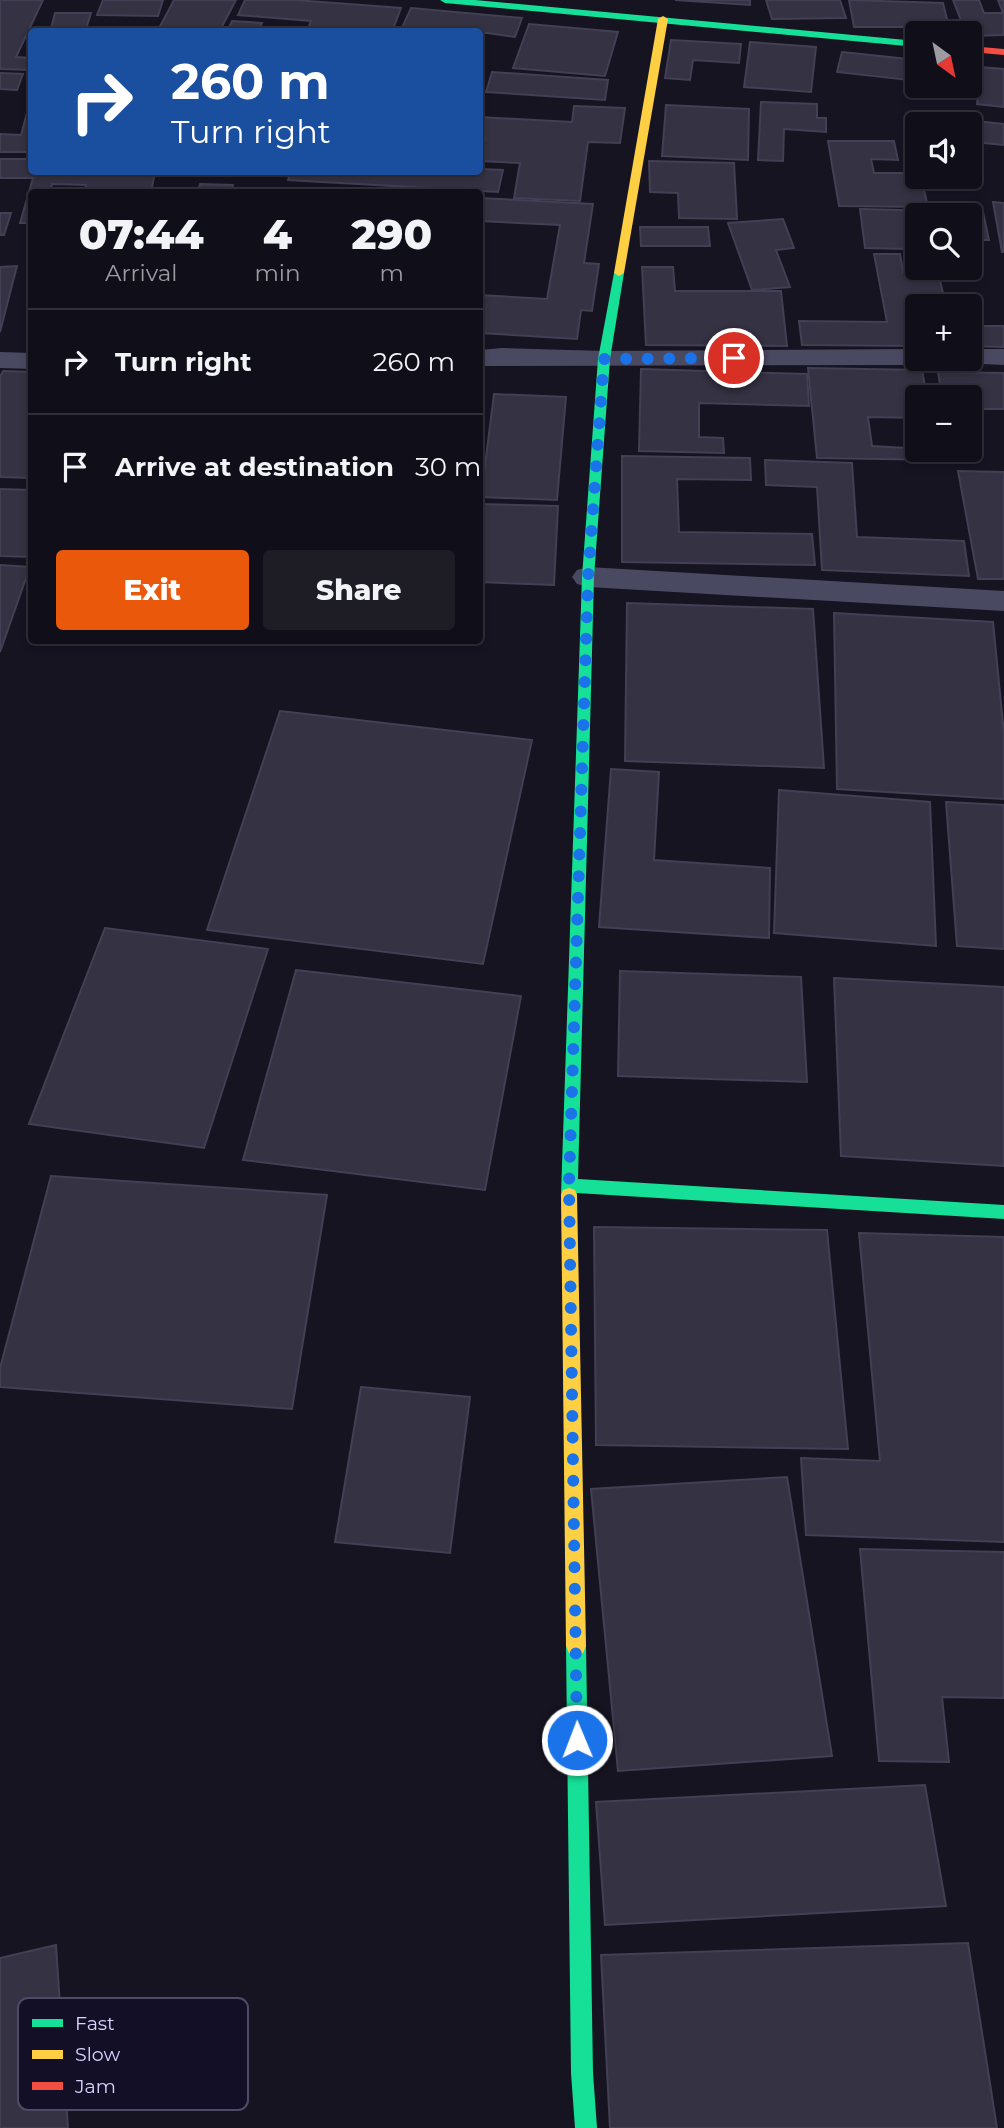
<!DOCTYPE html>
<html lang="en">
<head>
<meta charset="utf-8">
<style>
  :root { --surface:#100f19; --page:#1e1d26; --text:#f1f3f6; --muted:#9c9ca2; --line:#302f38; --accent:#ea580c }
  body { margin:0; font-family:Montserrat,sans-serif; background:var(--page); color:var(--text); height:100vh; display:flex; flex-direction:column; font-size:26px; white-space:nowrap }
  * { box-sizing:border-box; margin:0 }
  p { font-size:23px; color:var(--muted) }
  .icon { flex:none; width:38px; height:38px; fill:none; stroke:currentColor; stroke-width:2; stroke-linecap:round; stroke-linejoin:round }
  .map { position:relative; flex:1; overflow:hidden }
  .drawer { position:absolute; left:28px; top:189px; width:455px; height:455px; display:flex; flex-direction:column; background:var(--surface); border-radius:7px; box-shadow:0 4px 10px #0003,0 0 0 2px var(--line) }
  .drawer>* { flex:none }
  .guide { position:absolute; left:28px; top:28px; width:455px; height:147px; border-radius:7px; box-shadow:0 4px 10px #0003,0 0 0 2px var(--line); background:#1a4fa0; color:#fff; overflow:hidden }
  .needle { width:46px; rotate:147deg }
  .buttons { position:absolute; left:905px; top:21px; display:grid; gap:14px }
  .buttons a { display:grid; place-items:center; width:77px; height:77px; border-radius:7px; background:var(--surface); box-shadow:0 4px 10px #0003,0 0 0 2px var(--line); font-size:35px }
  .pin { position:absolute; display:grid; place-items:center; width:60px; height:60px; color:#fff; margin:-30px; border:4px solid #fff; border-radius:50%; box-shadow:0 2px 7px #0007 }
  .me { position:absolute; width:77px; margin:-38px; rotate:359deg; stroke-linejoin:round; filter:drop-shadow(0 0 5px #0008) }
  .turn { display:flex; align-items:center; gap:24px; height:147px; padding:0 28px; font-size:32px }
  .turn .icon { width:91px; height:91px; stroke-width:2.5 }
  .turn b { display:block; font-size:49px; line-height:60px }
  .eta { display:flex; justify-content:space-evenly; align-items:center; height:119px; text-align:center }
  .eta b { font-size:42px; font-weight:800; line-height:49px }
  .action { display:flex; gap:14px; margin-top:auto; padding:14px 28px }
  .action a { flex:1; height:80px; border-radius:7px; background:var(--accent); color:#fff; font-size:28px; font-weight:800; line-height:80px; text-align:center }
  .action a+a { background:var(--page); color:var(--text) }
  ul { padding:0; list-style:none }
  li { display:flex; align-items:center; gap:21px; height:105px; padding:0 28px; border-top:2px solid var(--line) }
  li div { flex:1 }
  li b { display:block; font-size:26px }
  li em { font-style:normal }
  .map>svg:first-child { display:block }
</style>
</head>
<body>
<div class="map">
<svg width="1004" height="2128" viewBox="0 0 1004 2128">
  <rect width="100%" height="100%" fill="#161421"/>
  <g fill="#343243" stroke="#433f54" stroke-width="2">
    <path d="M 0,0 L 43,0 L 16,57 L 32,58 L 32,70 L 0,69 Z"/>
    <path d="M 103,0 L 163,0 L 158,16 L 97,15 Z"/>
    <path d="M 174,0 L 236,0 L 219,32 L 157,32 Z"/>
    <path d="M 245,0 L 295,0 L 401,8 L 392,32 L 314,32 L 307,31 L 311,21 L 238,15 Z"/>
    <path d="M 675,0 L 750,0 L 750,5 Z"/>
    <path d="M 766,0 L 840,0 L 846,18 L 772,19 Z"/>
    <path d="M 849,0 L 943,3 L 949,27 L 854,27 Z"/>
    <path d="M 953,0 L 979,0 L 984,13 L 1003,13 L 998,0 L 1004,0 L 1004,35 L 970,36 L 970,33 L 966,33 Z"/>
    <path d="M 411,8 L 522,18 L 515,37 L 480,32 L 400,32 Z"/>
    <path d="M 55,13 L 91,13 L 85,32 L 50,32 Z"/>
    <path d="M 232,21 L 262,23 L 258,32 L 227,32 Z"/>
    <path d="M 529,24 L 618,32 L 605,76 L 513,68 Z"/>
    <path d="M 671,40 L 741,44 L 739,63 L 693,60 L 690,80 L 665,78 Z"/>
    <path d="M 750,42 L 816,47 L 811,92 L 744,87 Z"/>
    <path d="M 842,52 L 917,60 L 917,81 L 837,72 Z"/>
    <path d="M 980,67 L 1004,69 L 1004,107 L 977,104 Z"/>
    <path d="M 492,72 L 608,80 L 605,100 L 486,92 Z"/>
    <path d="M 0,73 L 23,74 L 17,90 L 0,89 Z"/>
    <path d="M 30,102 L 32,152 L 0,152 L 0,134 L 21,135 Z"/>
    <path d="M 761,102 L 817,104 L 817,118 L 826,118 L 826,132 L 784,129 L 783,161 L 758,160 Z"/>
    <path d="M 666,105 L 749,109 L 748,160 L 662,156 Z"/>
    <path d="M 574,106 L 625,108 L 620,143 L 588,142 L 580,201 L 514,198 L 520,163 L 481,161 L 485,138 L 480,138 L 480,117 L 572,122 Z"/>
    <path d="M 976,121 L 1004,124 L 1004,145 L 974,142 Z"/>
    <path d="M 828,141 L 894,141 L 898,160 L 871,159 L 874,173 L 917,173 L 917,177 L 921,177 L 928,207 L 839,206 Z"/>
    <path d="M 0,159 L 32,159 L 32,172 L 155,172 L 151,192 L 85,190 L 86,185 L 52,184 L 50,192 L 32,192 L 32,223 L 20,223 L 33,178 L 0,178 Z"/>
    <path d="M 649,161 L 734,163 L 737,219 L 679,218 L 678,193 L 650,192 Z"/>
    <path d="M 480,169 L 503,170 L 498,192 L 288,180 L 291,172 L 480,172 Z"/>
    <path d="M 200,184 L 233,185 L 231,192 L 198,192 Z"/>
    <path d="M 480,198 L 593,204 L 584,263 L 599,264 L 592,311 L 581,310 L 577,339 L 480,333 L 480,295 L 547,299 L 560,225 L 480,221 Z"/>
    <path d="M 993,202 L 1004,203 L 1004,252 L 1002,252 Z"/>
    <path d="M 860,209 L 983,212 L 989,240 L 970,240 L 970,215 L 917,215 L 917,239 L 907,239 L 908,249 L 865,248 Z"/>
    <path d="M 0,213 L 11,213 L 4,235 L 0,235 Z"/>
    <path d="M 783,219 L 794,248 L 776,250 L 790,287 L 752,290 L 728,223 Z"/>
    <path d="M 640,227 L 708,227 L 710,246 L 641,246 Z"/>
    <path d="M 874,254 L 900,254 L 903,272 L 938,272 L 946,306 L 917,306 L 917,346 L 802,345 L 799,321 L 887,322 Z"/>
    <path d="M 17,266 L 0,332 L 0,267 Z"/>
    <path d="M 642,267 L 673,267 L 675,291 L 781,291 L 787,346 L 646,345 Z"/>
    <path d="M 970,326 L 1004,326 L 1004,347 L 970,346 Z"/>
    <path d="M 808,368 L 922,370 L 927,397 L 917,397 L 917,418 L 868,417 L 872,446 L 941,450 L 943,460 L 817,458 Z"/>
    <path d="M 641,369 L 807,374 L 809,406 L 699,403 L 699,437 L 723,438 L 724,453 L 639,451 Z"/>
    <path d="M 3,371 L 32,372 L 32,478 L 0,477 L 0,377 Z"/>
    <path d="M 938,372 L 1004,373 L 1004,409 L 970,409 L 970,397 L 942,397 Z"/>
    <path d="M 494,394 L 566,397 L 557,500 L 481,497 Z"/>
    <path d="M 622,456 L 750,458 L 751,480 L 677,479 L 679,532 L 812,534 L 815,565 L 622,562 Z"/>
    <path d="M 765,460 L 852,463 L 857,537 L 964,541 L 969,576 L 822,570 L 817,487 L 766,485 Z"/>
    <path d="M 958,471 L 1004,472 L 1004,579 L 978,579 Z"/>
    <path d="M 0,489 L 32,490 L 32,557 L 0,556 Z"/>
    <path d="M 480,504 L 558,506 L 554,585 L 480,582 Z"/>
    <path d="M 0,565 L 30,567 L 0,652 Z"/>
    <path d="M 627,603 L 813,609 L 824,768 L 625,761 Z"/>
    <path d="M 834,613 L 993,622 L 1004,734 L 1004,799 L 837,789 Z"/>
    <path d="M 280,711 L 532,740 L 483,964 L 207,930 Z"/>
    <path d="M 611,769 L 659,772 L 654,860 L 770,868 L 769,938 L 599,927 Z"/>
    <path d="M 779,790 L 930,802 L 936,946 L 774,933 Z"/>
    <path d="M 946,802 L 1004,805 L 1004,949 L 957,946 Z"/>
    <path d="M 105,928 L 268,949 L 204,1148 L 29,1124 Z"/>
    <path d="M 296,970 L 521,996 L 485,1190 L 243,1160 Z"/>
    <path d="M 620,971 L 801,977 L 807,1082 L 618,1076 Z"/>
    <path d="M 834,978 L 1004,987 L 1004,1166 L 841,1156 Z"/>
    <path d="M 51,1176 L 327,1195 L 292,1409 L 0,1387 L 0,1368 Z"/>
    <path d="M 594,1227 L 827,1230 L 848,1449 L 596,1445 Z"/>
    <path d="M 859,1233 L 1004,1237 L 1004,1542 L 806,1535 L 801,1458 L 880,1461 Z"/>
    <path d="M 361,1387 L 470,1397 L 450,1553 L 335,1542 Z"/>
    <path d="M 787,1477 L 832,1756 L 618,1771 L 591,1489 Z"/>
    <path d="M 860,1549 L 1004,1552 L 1004,1698 L 942,1697 L 949,1762 L 879,1761 Z"/>
    <path d="M 925,1785 L 946,1906 L 605,1925 L 596,1802 Z"/>
    <path d="M 968,1943 L 997,2128 L 610,2128 L 601,1955 Z"/>
    <path d="M 56,1945 L 68,2128 L 0,2128 L 0,1958 Z"/>
  </g>
  <g fill="none" stroke-linecap="round" stroke-linejoin="round">
    <g fill="#4a4962" fill-rule="evenodd">
      <path d="M 502,348 L 604,351 L 917,349 L 917,359 L 930,359 L 927,363 L 917,365 L 480,366 L 480,350 Z"/>
      <path d="M 970,349 L 1004,349 L 1004,365 L 960,363 L 957,359 L 970,359 Z"/>
      <path d="M 0,352 L 32,353 L 32,369 L 0,368 Z"/>
      <path d="M 588,567 L 1004,591 L 1004,611 L 588,587 L 577,584 L 572,577 L 577,570 Z"/>
    </g>
    <g fill="#16e098" fill-rule="evenodd">
      <path d="M 440,0 L 475,0 L 917,41 L 917,47 L 445,3 Z"/>
      <path d="M 619,270 L 624,273 L 610,359 L 594,577 L 578,1179 L 1004,1205 L 1004,1219 L 577,1193 L 575,1200 L 569,1202 L 563,1200 L 561,1195 L 582,577 L 598,359 L 614,273 Z"/>
      <path d="M 576,1636 L 583,1639 L 586,1646 L 593,2073 L 597,2128 L 575,2128 L 571,2073 L 566,1646 L 569,1639 Z"/>
    </g>
    <g fill="#ffcf43" fill-rule="evenodd">
      <path d="M 663,16 L 668,19 L 624,273 L 619,276 L 614,273 L 658,19 Z"/>
      <path d="M 569,1188 L 575,1190 L 577,1195 L 586,1646 L 583,1653 L 576,1656 L 569,1653 L 566,1646 L 561,1195 L 563,1190 Z"/>
    </g>
    <path fill="#f24e42" fill-rule="evenodd" d="M 970,46 L 1004,49 L 1004,55 L 970,52 Z"/>
  </g>
  <g fill="none" stroke-linecap="round" stroke-linejoin="round">
    <path stroke="#1a73e8" stroke-width="12" stroke-dasharray="0 21.6" d="M 577,1740 L 569,1185 L 588,578 L 604,359 L 734,358"/>
  </g>
  <rect x="18" y="1998" width="230" height="112" rx="10" fill="#130f26" stroke="#4e4a67" stroke-width="2"/>
  <rect x="32" y="2019" width="31" height="8" fill="#16e098"/>
  <rect x="32" y="2050" width="31" height="9" fill="#ffcf43"/>
  <rect x="32" y="2082" width="31" height="8" fill="#f24e42"/>
  <g font-size="19" fill="#d9d4ff">
    <text x="75" y="2030">Fast</text>
    <text x="75" y="2061">Slow</text>
    <text x="75" y="2093">Jam</text>
  </g>
</svg>
<div class="buttons">
<a><svg class="needle" viewBox="-14 -14 28 28"><path d="M0-13l5 13h-10z" fill="#e53935"/><path d="M0 13l5-13h-10z" fill="#9c9ca2"/></svg></a>
<a><svg class="icon" aria-label="sound" viewBox="0 0 24 24"><path d="M4 9h4l5-4v14l-5-4H4zM17 9q2 3 0 6"/></svg></a>
<a><svg class="icon" aria-label="search" viewBox="0 0 24 24"><circle cx="10" cy="10" r="6"/><path d="M15 15l6 6"/></svg></a>
<a>+</a>
<a>−</a>
</div>
<div class="pin" style="left:734px;top:358px;background:#d93025"><svg class="icon" aria-label="arrive" viewBox="0 0 24 24"><path d="M6 21V4h12l-3 4 3 4H6"/></svg></div>
<svg class="me" style="left:577px;top:1740px" viewBox="-20 -20 40 40"><circle r="17" fill="#1a73e8" stroke="#fff" stroke-width="3"/><path d="M0-11L8 9 0 5-8 9z" fill="#fff"/></svg>
<div class="guide">
<div class="turn"><svg class="icon" aria-label="right" viewBox="0 0 24 24"><path d="M7 20v-9h11M14 6l5 5-5 5"/></svg><div><b>260 m</b>Turn right</div></div>
</div>
<section class="drawer">
<div class="eta">
<div><b>07:44</b><p>Arrival</p></div>
<div><b>4</b><p>min</p></div>
<div><b>290</b><p>m</p></div>
</div>
<ul>
<li><svg class="icon" aria-label="right" viewBox="0 0 24 24"><path d="M7 20v-9h11M14 6l5 5-5 5"/></svg><div><b>Turn right</b></div><em>260 m</em></li>
<li><svg class="icon" aria-label="arrive" viewBox="0 0 24 24"><path d="M6 21V4h12l-3 4 3 4H6"/></svg><div><b>Arrive at destination</b></div><em>30 m</em></li>
</ul>
<div class="action"><a>Exit</a><a>Share</a></div>
</section>
</div>
</body>
</html>
